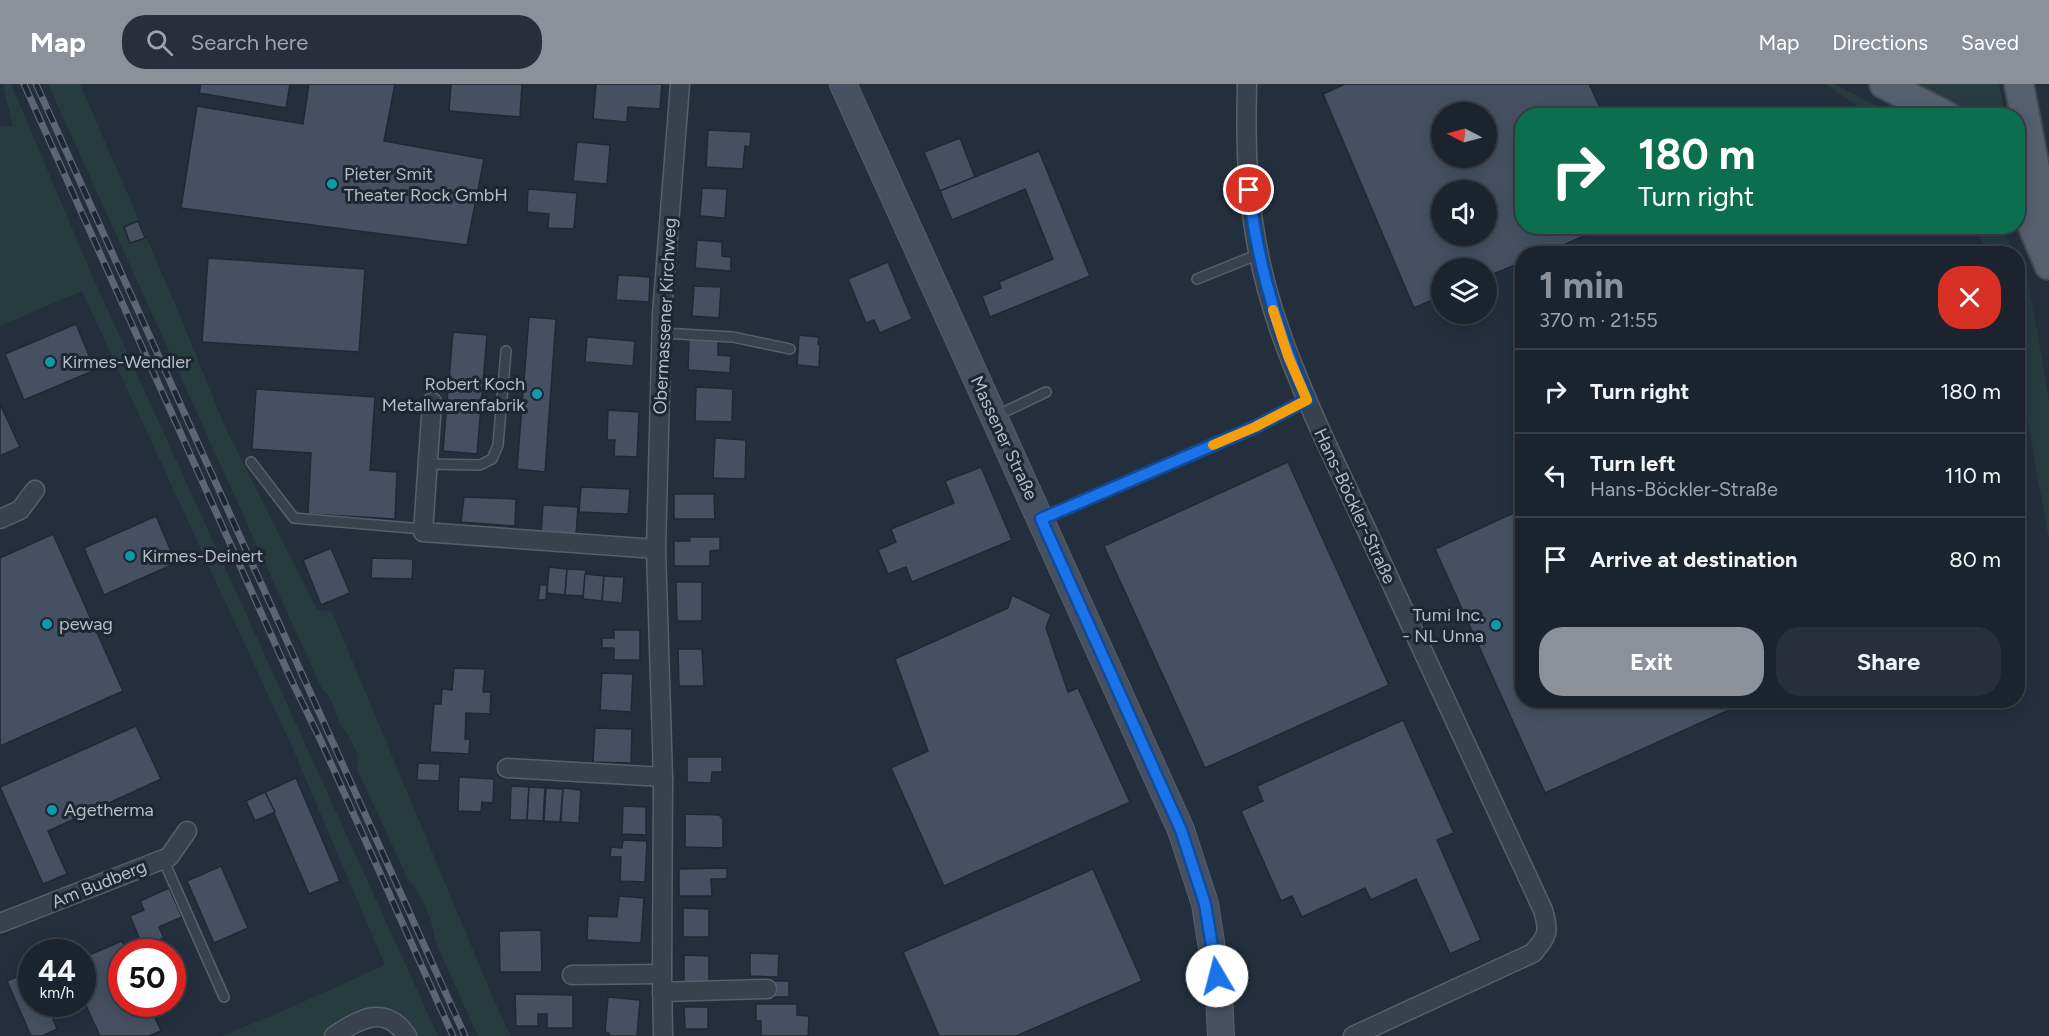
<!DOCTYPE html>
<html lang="en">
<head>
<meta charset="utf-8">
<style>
  :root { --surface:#1b232e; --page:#282f3a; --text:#f1f3f6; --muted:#a0a4aa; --line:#39404a; --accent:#8c9099 }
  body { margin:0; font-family:Figtree,sans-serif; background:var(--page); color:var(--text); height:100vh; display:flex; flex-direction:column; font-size:22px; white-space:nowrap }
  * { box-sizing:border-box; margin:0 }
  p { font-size:20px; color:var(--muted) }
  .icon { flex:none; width:33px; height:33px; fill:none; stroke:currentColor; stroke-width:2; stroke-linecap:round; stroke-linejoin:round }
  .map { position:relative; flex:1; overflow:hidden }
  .panel { position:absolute; left:1515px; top:162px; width:510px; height:462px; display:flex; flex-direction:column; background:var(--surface); border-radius:24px; box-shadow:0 3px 15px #0003,0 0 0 2px var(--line) }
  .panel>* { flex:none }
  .top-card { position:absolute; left:1515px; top:24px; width:510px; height:126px; border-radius:24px; box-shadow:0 3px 15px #0003,0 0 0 2px var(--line); background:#0b6e4f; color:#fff; overflow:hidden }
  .needle { width:39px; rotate:276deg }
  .controls { position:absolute; left:1431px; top:18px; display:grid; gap:12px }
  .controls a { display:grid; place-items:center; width:66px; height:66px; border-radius:50%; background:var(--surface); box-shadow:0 3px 15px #0003,0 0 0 2px var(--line); font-size:30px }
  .speed { position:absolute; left:18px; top:855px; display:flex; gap:12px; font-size:30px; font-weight:700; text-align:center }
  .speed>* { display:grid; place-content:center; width:78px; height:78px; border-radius:50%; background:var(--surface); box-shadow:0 3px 15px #0003,0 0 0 2px var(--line); line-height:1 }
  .speed small { font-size:15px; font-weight:400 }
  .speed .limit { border:9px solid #d22; background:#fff; color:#111 }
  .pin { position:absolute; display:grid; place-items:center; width:51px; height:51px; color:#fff; margin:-26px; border:3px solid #fff; border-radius:50%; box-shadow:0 2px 6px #0007 }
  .me { position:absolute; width:66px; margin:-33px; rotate:352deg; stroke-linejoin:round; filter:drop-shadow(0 0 4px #0008) }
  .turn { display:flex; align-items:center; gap:21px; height:126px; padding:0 24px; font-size:27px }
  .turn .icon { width:78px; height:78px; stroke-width:2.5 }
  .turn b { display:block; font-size:42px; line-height:51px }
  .round { display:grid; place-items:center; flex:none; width:63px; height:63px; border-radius:24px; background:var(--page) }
  .summary { display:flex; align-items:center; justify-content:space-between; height:102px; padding:0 24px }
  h1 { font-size:36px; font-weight:700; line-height:45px; color:var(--accent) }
  .action { display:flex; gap:12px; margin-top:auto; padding:12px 24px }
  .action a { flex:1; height:69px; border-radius:24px; background:var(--accent); color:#fff; font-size:24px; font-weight:700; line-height:69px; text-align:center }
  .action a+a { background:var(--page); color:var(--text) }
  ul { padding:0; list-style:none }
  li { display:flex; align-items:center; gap:18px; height:84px; padding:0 24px; border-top:2px solid var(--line) }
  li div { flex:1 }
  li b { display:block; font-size:22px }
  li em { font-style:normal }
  header { display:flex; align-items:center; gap:36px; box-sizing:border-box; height:84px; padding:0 30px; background:var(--accent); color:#fff }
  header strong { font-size:28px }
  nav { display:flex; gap:33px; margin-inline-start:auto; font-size:21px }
  .search { width:420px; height:54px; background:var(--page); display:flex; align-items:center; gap:15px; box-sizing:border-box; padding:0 21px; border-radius:24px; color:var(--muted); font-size:22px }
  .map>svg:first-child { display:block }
</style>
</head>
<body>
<header>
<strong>Map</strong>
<div class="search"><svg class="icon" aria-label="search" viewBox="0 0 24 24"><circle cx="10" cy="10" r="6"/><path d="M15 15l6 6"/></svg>Search here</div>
<nav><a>Map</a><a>Directions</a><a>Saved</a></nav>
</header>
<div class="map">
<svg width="2049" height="952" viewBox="0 0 2049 952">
  <rect width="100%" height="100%" fill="#242f3e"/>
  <g fill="#263c3f">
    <path d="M 3,0 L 11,0 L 91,189 L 438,952 L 411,952 L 403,933 L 390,925 L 374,924 L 350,934 L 324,952 L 221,952 L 274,931 L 385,881 L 293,665 L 82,207 L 0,242 L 0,42 L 13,42 Z"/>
    <path d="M 48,0 L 80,0 L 173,215 L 226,345 L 317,526 L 332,528 L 493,914 L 511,952 L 478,952 L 435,857 C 433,834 421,812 407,793 L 357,685 L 358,671 L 349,652 L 340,640 L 330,614 L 321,603 Z"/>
    <path d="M 1826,0 L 1834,0 L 1894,31 L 1869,31 Z"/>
    <path d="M 1903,0 L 1999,0 L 2005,31 L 1959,31 Z"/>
    <path d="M 1975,143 L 2002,143 L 2015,169 L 1988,169 Z"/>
    <path d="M 2018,174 L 2027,192 L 2049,315 L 2049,456 L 2018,284 Z"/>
  </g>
  <g fill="#455162" stroke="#1f2835" stroke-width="1.5" fill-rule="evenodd">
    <path d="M 201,0 L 290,0 L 286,24 L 199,9 Z"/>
    <path d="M 309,0 L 395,0 L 384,57 L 484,75 L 467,161 L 181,124 L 197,22 L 303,40 Z"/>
    <path d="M 451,0 L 522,0 L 520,33 L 449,27 Z"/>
    <path d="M 596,0 L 662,0 L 660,25 L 628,23 L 627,38 L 593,35 Z"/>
    <path d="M 1345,0 L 1589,0 L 1604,32 L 1522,32 L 1522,142 L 1607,142 L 1543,170 L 1522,170 L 1522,178 L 1486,193 L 1486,184 L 1442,184 L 1442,212 L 1414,224 L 1323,10 ZM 1442,28 L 1486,28 L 1486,74 L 1442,74 ZM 1442,106 L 1486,106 L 1486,152 L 1442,152 Z"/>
    <path d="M 708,46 L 751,48 L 750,63 L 745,62 L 743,85 L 706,83 Z"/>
    <path d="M 960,54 L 975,93 L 940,107 L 924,68 Z"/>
    <path d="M 577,58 L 610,61 L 607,100 L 573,97 Z"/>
    <path d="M 1039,67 L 1090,192 L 990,233 L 982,212 L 1001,204 L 999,198 L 1053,175 L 1025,105 L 952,136 L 940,107 Z"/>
    <path d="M 702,104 L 727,105 L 725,134 L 700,132 Z"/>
    <path d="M 528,105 L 577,109 L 574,145 L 548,144 L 549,130 L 527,128 Z"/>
    <path d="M 138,137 L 145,154 L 130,159 L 124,143 Z"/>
    <path d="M 697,156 L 722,158 L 722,172 L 731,173 L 731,187 L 695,184 Z"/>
    <path d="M 208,174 L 365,185 L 359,268 L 202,258 Z"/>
    <path d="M 888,178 L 912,235 L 880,249 L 874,236 L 866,239 L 848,195 Z"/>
    <path d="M 618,191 L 650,193 L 649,218 L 616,216 Z"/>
    <path d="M 694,202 L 721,203 L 719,234 L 692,232 Z"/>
    <path d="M 529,233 L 556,235 L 545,388 L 517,385 Z"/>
    <path d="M 76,240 L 95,286 L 24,316 L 5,270 Z"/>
    <path d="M 453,248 L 487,251 L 477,370 L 443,367 Z"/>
    <path d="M 799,251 L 819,253 L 818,260 L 820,261 L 819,283 L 797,281 Z"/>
    <path d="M 587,253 L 635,257 L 633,282 L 585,278 Z"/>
    <path d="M 689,254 L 718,256 L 718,271 L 731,272 L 730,289 L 688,286 Z"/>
    <path d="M 696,303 L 733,305 L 732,338 L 695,337 Z"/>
    <path d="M 256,305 L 375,313 L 370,386 L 397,388 L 395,435 L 308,430 L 311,369 L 252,365 Z"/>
    <path d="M 0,320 L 20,363 L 0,372 Z"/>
    <path d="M 608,326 L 639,328 L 637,373 L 614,372 L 615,356 L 607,356 Z"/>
    <path d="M 715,354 L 746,356 L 745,395 L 713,394 Z"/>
    <path d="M 1288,378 L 1389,601 L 1205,684 L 1104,462 Z"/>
    <path d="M 981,383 L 1012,456 L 912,498 L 906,483 L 888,490 L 878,466 L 896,458 L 891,445 L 954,419 L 945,397 Z"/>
    <path d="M 581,403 L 630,405 L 628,430 L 579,428 Z"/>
    <path d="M 674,410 L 714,410 L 715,435 L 674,435 Z"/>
    <path d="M 464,413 L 516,415 L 515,442 L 461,438 Z"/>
    <path d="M 543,421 L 578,423 L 576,451 L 541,449 Z"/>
    <path d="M 1522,425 L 1522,616 L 1751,616 L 1545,709 L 1435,465 Z"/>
    <path d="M 156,432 L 176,479 L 104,511 L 84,464 Z"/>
    <path d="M 53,450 L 123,607 L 0,662 L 0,474 Z"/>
    <path d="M 689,453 L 720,453 L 720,466 L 710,467 L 710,482 L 674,482 L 674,457 L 690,457 Z"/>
    <path d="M 331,464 L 350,509 L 321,521 L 303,476 Z"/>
    <path d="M 372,474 L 413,475 L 412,495 L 371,494 Z"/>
    <path d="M 549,483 L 567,485 L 565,511 L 547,509 Z"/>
    <path d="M 567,485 L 586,486 L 583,512 L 565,511 Z"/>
    <path d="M 585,490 L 604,492 L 602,517 L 583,515 Z"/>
    <path d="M 604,492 L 624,493 L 622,519 L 602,517 Z"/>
    <path d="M 676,498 L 702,498 L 702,537 L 677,537 Z"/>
    <path d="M 540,501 L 547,501 L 546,516 L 538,516 Z"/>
    <path d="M 1012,511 L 1051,530 L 1046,544 L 1068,608 L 1078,604 L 1130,718 L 944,802 L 891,684 L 928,667 L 895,575 L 1008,524 Z"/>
    <path d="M 614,546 L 640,546 L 640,576 L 614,576 L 614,564 L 602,564 L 602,554 L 614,554 Z"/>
    <path d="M 678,565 L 702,565 L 704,602 L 679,602 Z"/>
    <path d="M 454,584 L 485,585 L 483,608 L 491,608 L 490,630 L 466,629 L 465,655 L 470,655 L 469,670 L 430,668 L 434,620 L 441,620 L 442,605 L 452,606 Z"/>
    <path d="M 602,589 L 633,590 L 631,628 L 600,626 Z"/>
    <path d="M 1403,636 L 1454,749 L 1437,756 L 1481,856 L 1450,870 L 1416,795 L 1371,816 L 1365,804 L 1302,833 L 1292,812 L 1281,817 L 1241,727 L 1263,717 L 1257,702 Z"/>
    <path d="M 136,642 L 161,695 L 48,747 L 67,790 L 43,800 L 0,703 Z"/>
    <path d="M 595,644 L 632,645 L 631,679 L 593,678 Z"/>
    <path d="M 687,673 L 722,673 L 722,688 L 712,688 L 711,699 L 687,698 Z"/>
    <path d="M 418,679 L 440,680 L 439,697 L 417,696 Z"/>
    <path d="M 459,693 L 494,695 L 493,719 L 482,718 L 481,728 L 458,727 Z"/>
    <path d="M 296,694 L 340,797 L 309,810 L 265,708 Z"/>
    <path d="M 511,702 L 529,703 L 527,736 L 510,736 Z"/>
    <path d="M 529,703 L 545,704 L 543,737 L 527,736 Z"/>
    <path d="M 546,704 L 563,705 L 560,738 L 544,737 Z"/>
    <path d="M 563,704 L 581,706 L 579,739 L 561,738 Z"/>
    <path d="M 265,708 L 275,728 L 255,737 L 246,717 Z"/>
    <path d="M 623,722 L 646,723 L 646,751 L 622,750 Z"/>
    <path d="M 685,730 L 719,731 L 723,735 L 723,764 L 685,763 Z"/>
    <path d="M 623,756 L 647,757 L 645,798 L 620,797 L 621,773 L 610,773 L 611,763 L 622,764 Z"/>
    <path d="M 221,782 L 248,844 L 214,859 L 187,797 Z"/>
    <path d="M 727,784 L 727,795 L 711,795 L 712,812 L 679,812 L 679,785 Z"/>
    <path d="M 1093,785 L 1142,897 L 1016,952 L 939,952 L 903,868 Z"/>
    <path d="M 169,804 L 182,833 L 159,843 L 164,854 L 143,863 L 130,832 L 144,826 L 140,817 Z"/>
    <path d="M 619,812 L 644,814 L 641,859 L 587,856 L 588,832 L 617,833 Z"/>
    <path d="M 683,824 L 709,825 L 709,853 L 683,853 Z"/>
    <path d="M 541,846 L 542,888 L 500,888 L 499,847 Z"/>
    <path d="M 122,857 L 127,868 L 122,868 L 122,920 L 149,920 L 161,947 L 149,952 L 100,952 L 82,913 L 82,874 Z"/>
    <path d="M 750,869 L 779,870 L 778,893 L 750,892 Z"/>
    <path d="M 684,871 L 709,872 L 709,901 L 684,901 Z"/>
    <path d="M 32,886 L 32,920 L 47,920 L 57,945 L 42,952 L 31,952 L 7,897 Z"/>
    <rect x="773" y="897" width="16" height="16"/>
    <path d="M 515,910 L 573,911 L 573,944 L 547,944 L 547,930 L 538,930 L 538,942 L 516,942 Z"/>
    <path d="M 608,913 L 640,916 L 637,952 L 609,952 L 609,949 L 605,948 Z"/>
    <path d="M 756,920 L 797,920 L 797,931 L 809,932 L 808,952 L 761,952 L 761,937 L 756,937 Z"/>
    <path d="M 684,923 L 708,923 L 708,945 L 685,945 Z"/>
  </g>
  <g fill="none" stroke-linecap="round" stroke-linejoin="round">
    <defs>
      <g id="service">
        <path d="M 1197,195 L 1259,170"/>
        <path d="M 662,249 L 733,253 L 790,265"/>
        <path d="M 996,332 L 1046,308"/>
        <path d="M 251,378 L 294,434 L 423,445"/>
        <path d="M 428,380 L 480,381 L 492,375 L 498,361 L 506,267"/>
        <path d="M 1041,435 L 1255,343 L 1307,316"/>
        <path d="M 163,775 L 224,913"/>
      </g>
      <g id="minor">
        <path d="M 1247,0 C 1246,46 1246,92 1253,137 C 1263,212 1291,281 1322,350 L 1543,826 C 1550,849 1547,852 1533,869 L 1353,952"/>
        <path d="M 432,318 L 423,448 L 656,465"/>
        <path d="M 0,435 L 20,426 L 35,406"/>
        <path d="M 507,684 L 663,693"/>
        <path d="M 0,839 L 169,773 L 187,747"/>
        <path d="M 572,891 L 662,890"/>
        <path d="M 662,908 L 767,905"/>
        <path d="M 334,952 C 360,934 386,920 407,952"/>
        <path d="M 663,952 L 662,890 L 663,693 L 656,465 L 662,230 L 680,0"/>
      </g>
      <path id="secondary" d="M 843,0 L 1181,746 L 1205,820 L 1219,909 L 1221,952"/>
      <g id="primary">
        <path d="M 1884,0 L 1947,32"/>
        <path d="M 2019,0 L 2049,159"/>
        <path d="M 2018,112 L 2031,138 L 2049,181"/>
      </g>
    </defs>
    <use href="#service" stroke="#565f6c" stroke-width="12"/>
    <use href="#minor" stroke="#565f6c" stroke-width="21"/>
    <use href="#secondary" stroke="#565f6c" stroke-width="28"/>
    <use href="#primary" stroke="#414a57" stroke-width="32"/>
    <use href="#service" stroke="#38414e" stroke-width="9"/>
    <use href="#minor" stroke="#38414e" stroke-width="18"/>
    <use href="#secondary" stroke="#465061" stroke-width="26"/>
    <use href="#primary" stroke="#56606e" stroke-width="28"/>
    <defs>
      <g id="rail">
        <path d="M 24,0 L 290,593 L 320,655 L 453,952"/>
        <path d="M 36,0 L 465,952"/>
      </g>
    </defs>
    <use href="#rail" stroke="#5a6575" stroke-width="7"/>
    <use href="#rail" stroke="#1d2633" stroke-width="4.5" stroke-dasharray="14" stroke-linecap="butt"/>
  </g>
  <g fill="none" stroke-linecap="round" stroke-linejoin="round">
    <defs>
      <path id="route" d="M 1217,892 L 1205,820 L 1181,746 L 1041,435 L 1255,343 L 1307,316 C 1278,248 1257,180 1249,106"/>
    </defs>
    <use href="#route" stroke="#114b97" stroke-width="15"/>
    <use href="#route" stroke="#1a73e8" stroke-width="10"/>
    <path stroke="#f59e0b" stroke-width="10" d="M 1213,361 L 1255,343 L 1307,316 L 1288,272 L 1273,226"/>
  </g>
  <g fill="#0f9aa8" stroke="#1d2633" stroke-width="2">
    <circle cx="332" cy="100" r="6"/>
    <circle cx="50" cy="278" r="6"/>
    <circle cx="537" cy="310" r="6"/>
    <circle cx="130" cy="472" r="6"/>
    <circle cx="47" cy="540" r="6"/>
    <circle cx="1496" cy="541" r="6"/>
    <circle cx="52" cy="726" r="6"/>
  </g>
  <g text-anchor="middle" stroke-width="6" stroke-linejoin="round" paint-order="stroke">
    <g font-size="18" fill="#b4bcc9" stroke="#1d2633" text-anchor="start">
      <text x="344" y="96">Pieter Smit<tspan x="344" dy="21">Theater Rock GmbH</tspan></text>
      <text x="62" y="284">Kirmes-Wendler</text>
      <text x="525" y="306" text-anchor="end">Robert Koch<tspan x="525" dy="21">Metallwarenfabrik</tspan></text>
      <text x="142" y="478">Kirmes-Deinert</text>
      <text x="1484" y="537" text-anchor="end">Tumi Inc.<tspan x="1484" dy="21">- NL Unna</tspan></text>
      <text x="59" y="546">pewag</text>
      <text x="64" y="732">Agetherma</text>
    </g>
    <g font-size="18" fill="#b4bcc9" stroke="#1d2633">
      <text transform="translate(665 232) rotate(-87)" y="6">Obermassener Kirchweg</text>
      <text transform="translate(1004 354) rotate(65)" y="6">Massener Straße</text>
      <text transform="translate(1355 422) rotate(65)" y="6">Hans-Böckler-Straße</text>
      <text transform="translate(99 800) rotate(-22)" y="6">Am Budberg</text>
    </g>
  </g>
</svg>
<div class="controls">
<a><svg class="needle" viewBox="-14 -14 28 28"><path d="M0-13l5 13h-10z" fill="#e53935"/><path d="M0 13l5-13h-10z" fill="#a0a4aa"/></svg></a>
<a><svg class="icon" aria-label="sound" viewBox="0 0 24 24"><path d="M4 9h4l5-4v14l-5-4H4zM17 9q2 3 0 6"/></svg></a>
<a><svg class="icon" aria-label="layers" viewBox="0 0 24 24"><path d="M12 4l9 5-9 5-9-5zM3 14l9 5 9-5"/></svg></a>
</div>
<div class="speed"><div>44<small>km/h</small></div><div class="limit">50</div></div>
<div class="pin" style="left:1249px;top:106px;background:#d93025"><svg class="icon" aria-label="arrive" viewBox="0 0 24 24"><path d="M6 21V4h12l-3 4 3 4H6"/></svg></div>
<svg class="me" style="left:1217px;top:892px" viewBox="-20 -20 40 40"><circle r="19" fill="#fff"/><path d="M0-13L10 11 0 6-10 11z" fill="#1a73e8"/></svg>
<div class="top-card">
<div class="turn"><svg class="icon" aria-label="right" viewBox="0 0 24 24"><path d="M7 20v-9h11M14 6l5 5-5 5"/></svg><div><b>180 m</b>Turn right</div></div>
</div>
<section class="panel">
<div class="summary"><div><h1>1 min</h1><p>370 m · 21:55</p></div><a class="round" style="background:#d93025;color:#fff"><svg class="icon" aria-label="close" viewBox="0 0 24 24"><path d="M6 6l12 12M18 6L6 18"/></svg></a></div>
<ul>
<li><svg class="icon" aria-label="right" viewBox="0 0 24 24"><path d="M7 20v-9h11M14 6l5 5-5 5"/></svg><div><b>Turn right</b></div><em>180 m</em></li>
<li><svg class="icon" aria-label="left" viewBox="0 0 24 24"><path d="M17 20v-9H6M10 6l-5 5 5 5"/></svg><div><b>Turn left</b><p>Hans-Böckler-Straße</p></div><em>110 m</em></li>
<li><svg class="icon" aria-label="arrive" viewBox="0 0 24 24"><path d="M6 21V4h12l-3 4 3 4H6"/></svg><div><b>Arrive at destination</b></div><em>80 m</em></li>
</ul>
<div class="action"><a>Exit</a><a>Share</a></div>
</section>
</div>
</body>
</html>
